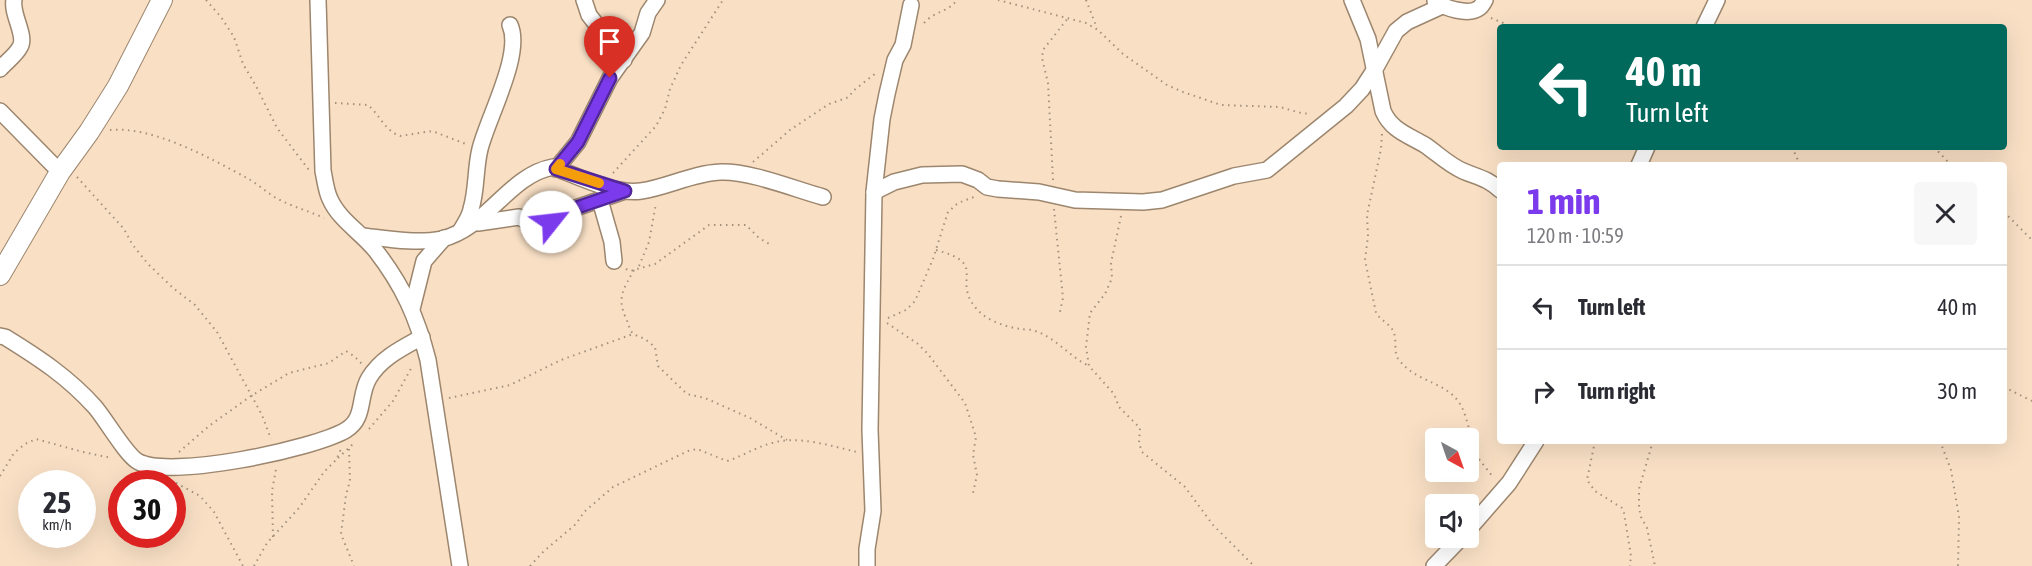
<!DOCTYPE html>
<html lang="en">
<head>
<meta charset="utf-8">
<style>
  :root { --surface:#fff; --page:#f7f7f7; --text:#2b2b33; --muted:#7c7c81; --line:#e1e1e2; --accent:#7c3aed }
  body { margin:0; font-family:"Asap Condensed",sans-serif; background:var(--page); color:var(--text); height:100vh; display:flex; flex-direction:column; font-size:22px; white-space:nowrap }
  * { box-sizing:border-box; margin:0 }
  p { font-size:20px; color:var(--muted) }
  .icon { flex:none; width:33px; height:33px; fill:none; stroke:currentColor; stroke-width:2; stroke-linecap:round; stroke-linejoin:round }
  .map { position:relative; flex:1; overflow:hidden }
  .sheet { position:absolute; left:1497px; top:162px; width:510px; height:282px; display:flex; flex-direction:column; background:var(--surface); border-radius:6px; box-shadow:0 6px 24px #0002 }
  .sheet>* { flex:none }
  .top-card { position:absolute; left:1497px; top:24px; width:510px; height:126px; border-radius:6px; box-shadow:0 6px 24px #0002; background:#00695c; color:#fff; overflow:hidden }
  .needle { width:39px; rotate:140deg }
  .fabs { position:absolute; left:1425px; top:428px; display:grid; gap:12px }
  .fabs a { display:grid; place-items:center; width:54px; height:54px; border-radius:6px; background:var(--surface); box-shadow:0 6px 24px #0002; font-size:30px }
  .speed { position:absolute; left:18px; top:470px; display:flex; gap:12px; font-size:30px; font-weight:700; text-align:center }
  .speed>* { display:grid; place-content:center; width:78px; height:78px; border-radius:50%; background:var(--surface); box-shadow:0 6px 24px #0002; line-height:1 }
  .speed small { font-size:15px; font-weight:400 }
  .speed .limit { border:9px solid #d22; background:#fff; color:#111 }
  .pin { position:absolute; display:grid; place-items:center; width:51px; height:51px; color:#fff; margin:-62px -26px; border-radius:50% 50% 50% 0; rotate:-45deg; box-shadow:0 0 6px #0007 }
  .pin .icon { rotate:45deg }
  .me { position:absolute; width:66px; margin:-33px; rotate:61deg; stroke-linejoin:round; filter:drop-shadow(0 0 4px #0008) }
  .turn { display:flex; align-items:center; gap:21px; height:126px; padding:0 30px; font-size:27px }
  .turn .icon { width:78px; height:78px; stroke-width:2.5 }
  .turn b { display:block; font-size:42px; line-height:51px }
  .round { display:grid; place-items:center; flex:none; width:63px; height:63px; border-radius:6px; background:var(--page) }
  .headline { display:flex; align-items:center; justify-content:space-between; height:102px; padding:0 30px }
  h1 { font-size:36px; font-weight:700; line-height:45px; color:var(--accent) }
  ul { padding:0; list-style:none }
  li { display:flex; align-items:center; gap:18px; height:84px; padding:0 30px; border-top:2px solid var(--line) }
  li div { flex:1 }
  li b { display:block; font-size:22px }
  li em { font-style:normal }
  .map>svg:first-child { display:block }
</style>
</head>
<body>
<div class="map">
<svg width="2032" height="566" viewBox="0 0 2032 566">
  <rect width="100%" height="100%" fill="#f9e0c5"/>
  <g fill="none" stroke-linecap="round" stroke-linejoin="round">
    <defs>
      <g id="minor">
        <path d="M 318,0 L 323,171 C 325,180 326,191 330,199 C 339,220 362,233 376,251 C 403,286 417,317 428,360 L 460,566"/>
        <path d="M 584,0 L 589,15 L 624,60"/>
        <path d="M 1352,0 L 1368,39 L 1383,111 C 1391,130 1408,135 1425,145 C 1438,154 1449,165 1463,171 C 1477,177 1489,179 1500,190"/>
        <path d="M 1435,1 C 1444,8 1469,16 1479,8 C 1481,7 1484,2 1485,0"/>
        <path d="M 1704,27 L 1717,0"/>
        <path d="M 0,69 C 6,62 16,55 20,47 C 27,36 11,14 14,0"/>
        <path d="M 0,111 L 60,172"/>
        <path d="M 1639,165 L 1647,147"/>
        <path d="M 556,169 L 578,142 L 610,78 L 642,33 L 648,13 L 657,0"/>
        <path d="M 874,192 L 894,182 L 922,175 L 962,174 L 978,180 L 987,187 L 998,189 L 1039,192 L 1075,200 L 1143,202 L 1162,200 L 1234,176 L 1267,170 L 1346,106 L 1362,89 L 1375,69 L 1396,31 L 1407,22 L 1442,6"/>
        <path d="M 600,200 L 612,242 L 614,261"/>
        <path d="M 478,223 L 519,217 L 541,228 L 564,212 L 625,191"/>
        <path d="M 461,230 C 465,223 470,216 471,209 C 477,190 475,169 480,149 C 488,117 523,54 510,25"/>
        <path d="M 363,236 C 388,239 417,244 442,239 C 487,228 509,175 553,167 C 577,176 615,195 641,191 C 668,187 693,173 721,172 C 750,171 794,189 823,197"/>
        <path d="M 412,309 L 424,261 L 444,238"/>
        <path d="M 0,336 L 5,337 C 39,358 68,377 95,407 C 106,420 125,453 137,461 C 168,480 314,449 346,430 C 366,418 358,396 369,378 C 381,358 402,348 422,337"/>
        <path d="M 1468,530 L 1509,483 L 1536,441"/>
        <path d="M 867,566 L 867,549 L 873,511 L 870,430 L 874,192 L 882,119 L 887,94 L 895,60 L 903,45 L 911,5"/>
        <path d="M 1434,566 L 1462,537"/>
      </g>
      <path id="tertiary" d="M 0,275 L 60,172 L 89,132 L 118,86 L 162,0"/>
    </defs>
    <use href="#minor" stroke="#9c866e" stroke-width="18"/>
    <use href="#tertiary" stroke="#9c866e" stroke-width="22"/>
    <g stroke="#a3917d" stroke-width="2" stroke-dasharray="1.5 4.5" stroke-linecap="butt">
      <path d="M 206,0 L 221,17 L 234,37 L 243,64 L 256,86 L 277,128 L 309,170"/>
      <path d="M 998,0 L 1086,23 L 1098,30 L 1123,54 L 1167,85 L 1183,92 L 1221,105 L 1280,107 L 1301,113 L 1311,114"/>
      <path d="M 1086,0 L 1097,28"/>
      <path d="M 1491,18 L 1513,27"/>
      <path d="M 924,23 C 936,10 947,13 957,0"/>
      <path d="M 335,103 L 368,105 C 379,114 385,131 400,136 L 432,131 L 466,144"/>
      <path d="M 110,130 C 153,126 210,158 247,178 C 258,184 267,193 278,199 C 293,207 309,211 324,218"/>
      <path d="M 1382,134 L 1381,149 L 1367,215 L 1368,236 L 1365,260 L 1376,313 C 1381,321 1391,324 1394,333 C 1397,341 1393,353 1399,360 C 1419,386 1454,380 1465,415 C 1468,425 1471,431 1468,442"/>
      <path d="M 1792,147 L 1800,165"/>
      <path d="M 1934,147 L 1951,165"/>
      <path d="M 753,162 L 790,130 L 829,104 L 849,97 L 853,91 L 876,73"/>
      <path d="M 613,173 L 656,126 L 665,109 L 670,89 L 681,65 L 723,0"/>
      <path d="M 77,177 L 124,229 L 132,244 L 148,264 L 173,288 L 195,305 L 217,332 L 262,415 L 271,439"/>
      <path d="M 1053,180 L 1048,83 L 1042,58 L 1043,50 L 1068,18"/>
      <path d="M 1054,209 L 1063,298 L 1059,316"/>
      <path d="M 2004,212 L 2032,240"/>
      <path d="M 1121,216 L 1111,263 L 1112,278 L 1105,294 L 1090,313 L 1086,347 L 1089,366 L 1114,394 L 1119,407 L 1140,428 L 1139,443 L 1142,452 L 1185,487 L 1213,525 L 1254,566"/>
      <path d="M 936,250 C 989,264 952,278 975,307 C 985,320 1005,327 1021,329 C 1025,330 1031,329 1035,331 C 1055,337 1070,357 1089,366"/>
      <path d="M 639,266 L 649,242 L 656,203"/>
      <path d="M 626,269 L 630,271 L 655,264 L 709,225 L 746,225 L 759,238 L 771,245"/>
      <path d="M 634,270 C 624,288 617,297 625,316 C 628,322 629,329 633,334 L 645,339 L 655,347 L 658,366 L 687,394 L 705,398 L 750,418 L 787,440"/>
      <path d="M 888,318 L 906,310 L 915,301 L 933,259 L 948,212 L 958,203 L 974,197"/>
      <path d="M 887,323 L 918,344 L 928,354 L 965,403 L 976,437 L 973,455 L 977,475 L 973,493"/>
      <path d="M 2004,387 L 2032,401"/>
      <path d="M 449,398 L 510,385 L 561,360 L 633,334"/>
      <path d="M 369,429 L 393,401 L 413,365"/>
      <path d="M 1595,441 L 1587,480 L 1595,491 L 1622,508 L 1624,513 L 1631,556 L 1630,566"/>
      <path d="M 1653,441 L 1639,489 L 1639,508 L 1641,517 L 1647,528 L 1655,566"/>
      <path d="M 1940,441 L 1951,470 L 1959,517 L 1958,566"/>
      <path d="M 1468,445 L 1493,477"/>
      <path d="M 349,449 L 350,481 L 346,495 L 341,534 L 354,566"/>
      <path d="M 179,452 L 209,426 L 251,396 L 289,373 L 329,363 L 346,351 L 354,356 L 362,364"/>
      <path d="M 338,458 L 354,443"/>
      <path d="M 0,476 L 14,453 L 25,444 L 36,439 L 83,452 L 112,458"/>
      <path d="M 176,483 L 200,496 L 214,512 L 243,566"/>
      <path d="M 273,537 L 272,491 L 276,469"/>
      <path d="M 254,566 L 267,543 L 299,508 L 324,472 L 336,460 L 341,449"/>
      <path d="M 530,566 L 544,551 L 576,524 L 584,512 L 613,487 L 688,451 L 697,449 L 727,461 C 743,456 756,447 772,443 C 798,435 831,446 857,452"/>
    </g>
    <use href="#minor" stroke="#fff" stroke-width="15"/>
    <use href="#tertiary" stroke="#fff" stroke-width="20"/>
  </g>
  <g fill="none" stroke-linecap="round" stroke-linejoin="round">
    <defs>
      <path id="route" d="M 551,222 L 564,212 L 625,191 L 556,169 L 578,142 L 610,78"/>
    </defs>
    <use href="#route" stroke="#51269a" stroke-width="15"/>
    <use href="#route" stroke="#7c3aed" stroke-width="10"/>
    <path stroke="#f59e0b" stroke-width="10" d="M 560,164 L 556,169 L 599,183"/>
  </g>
</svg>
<div class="fabs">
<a><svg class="needle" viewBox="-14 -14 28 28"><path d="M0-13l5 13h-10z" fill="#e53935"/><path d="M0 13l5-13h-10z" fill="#7c7c81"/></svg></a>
<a><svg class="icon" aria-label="sound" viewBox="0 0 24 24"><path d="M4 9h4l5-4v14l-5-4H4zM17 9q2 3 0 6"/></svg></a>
</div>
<div class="speed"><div>25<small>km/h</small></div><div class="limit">30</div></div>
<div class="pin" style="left:610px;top:78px;background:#d93025"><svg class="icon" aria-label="arrive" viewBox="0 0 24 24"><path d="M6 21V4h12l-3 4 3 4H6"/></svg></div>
<svg class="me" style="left:551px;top:222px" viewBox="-20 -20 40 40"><circle r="19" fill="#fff"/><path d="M0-13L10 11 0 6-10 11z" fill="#7c3aed"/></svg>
<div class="top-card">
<div class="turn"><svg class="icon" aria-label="left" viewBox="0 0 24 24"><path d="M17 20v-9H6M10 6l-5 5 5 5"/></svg><div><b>40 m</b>Turn left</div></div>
</div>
<section class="sheet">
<div class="headline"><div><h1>1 min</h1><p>120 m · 10:59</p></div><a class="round"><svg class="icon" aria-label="close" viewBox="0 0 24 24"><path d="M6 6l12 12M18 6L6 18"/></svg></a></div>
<ul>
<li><svg class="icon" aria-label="left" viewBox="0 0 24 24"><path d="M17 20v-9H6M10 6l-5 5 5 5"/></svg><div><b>Turn left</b></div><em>40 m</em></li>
<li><svg class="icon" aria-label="right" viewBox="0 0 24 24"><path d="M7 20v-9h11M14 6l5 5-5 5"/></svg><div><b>Turn right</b></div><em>30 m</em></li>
</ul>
</section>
</div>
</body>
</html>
